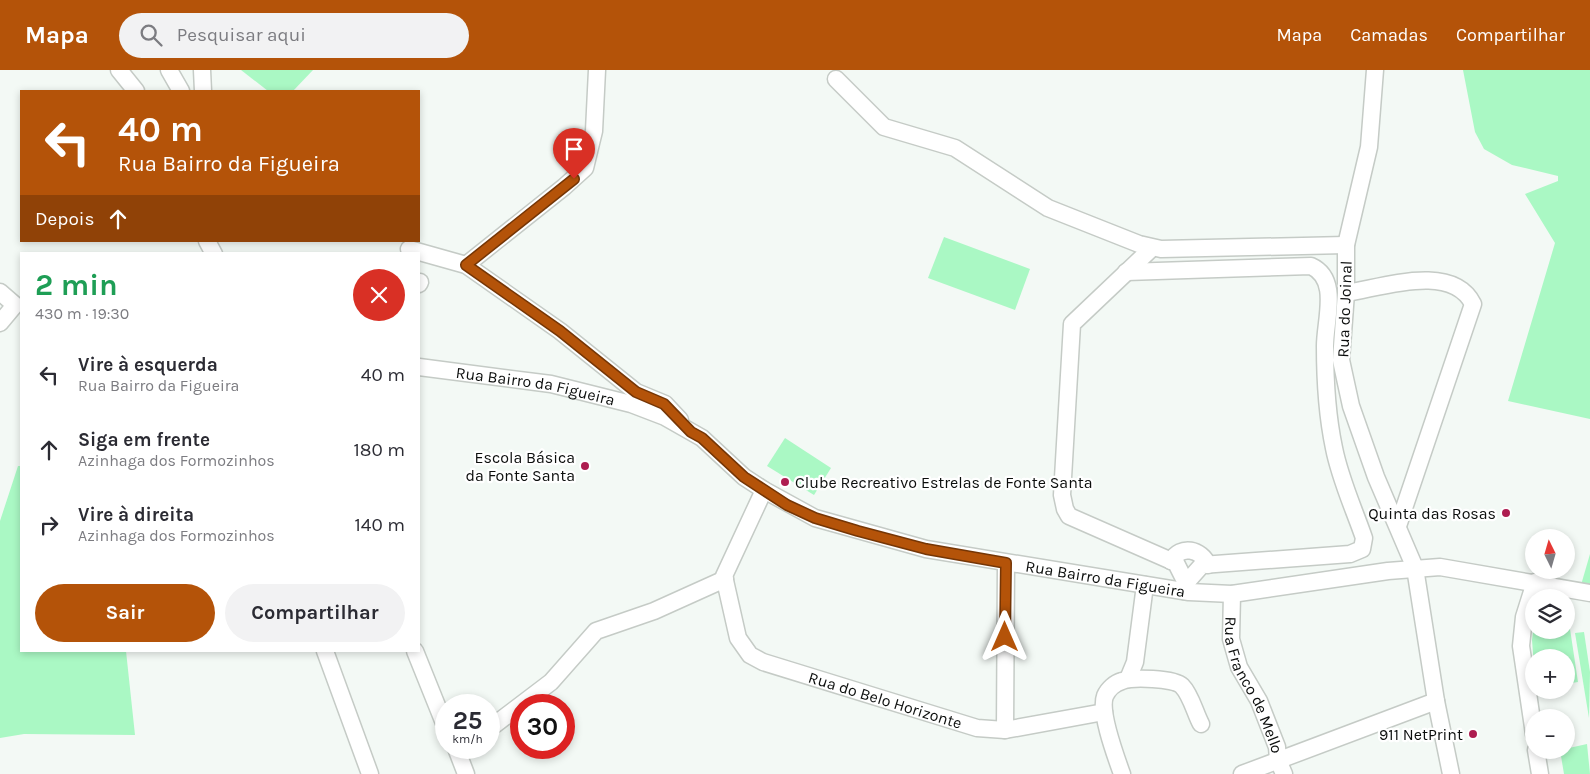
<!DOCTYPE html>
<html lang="pt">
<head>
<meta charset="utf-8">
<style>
  :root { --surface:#fff; --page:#f2f2f3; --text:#2b2b33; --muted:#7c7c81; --accent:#b45309 }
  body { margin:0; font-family:Karla,sans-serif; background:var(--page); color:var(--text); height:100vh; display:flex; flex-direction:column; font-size:19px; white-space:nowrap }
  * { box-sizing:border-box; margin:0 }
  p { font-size:16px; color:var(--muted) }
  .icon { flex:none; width:28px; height:28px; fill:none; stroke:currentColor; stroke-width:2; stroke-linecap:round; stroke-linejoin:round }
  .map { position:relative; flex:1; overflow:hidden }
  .side { position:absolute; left:20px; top:182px; width:400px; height:400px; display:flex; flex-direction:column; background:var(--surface); border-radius:0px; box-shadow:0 2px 8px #0003 }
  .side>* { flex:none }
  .banner { position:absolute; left:20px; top:20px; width:400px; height:152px; border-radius:0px; box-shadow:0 2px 8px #0003; background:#b45309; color:#fff; overflow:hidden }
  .needle { width:32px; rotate:355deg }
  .tools { position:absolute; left:1525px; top:459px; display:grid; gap:10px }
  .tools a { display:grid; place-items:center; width:50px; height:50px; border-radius:50%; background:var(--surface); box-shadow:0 2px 8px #0003; font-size:25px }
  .speed { position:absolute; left:435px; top:624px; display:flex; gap:10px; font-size:25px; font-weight:700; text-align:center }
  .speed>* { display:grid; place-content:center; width:65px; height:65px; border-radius:50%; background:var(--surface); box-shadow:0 2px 8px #0003; line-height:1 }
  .speed small { font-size:12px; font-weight:400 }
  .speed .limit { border:8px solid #d22; background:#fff; color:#111 }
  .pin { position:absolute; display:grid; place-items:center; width:42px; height:42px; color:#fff; margin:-51px -21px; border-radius:50% 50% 50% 0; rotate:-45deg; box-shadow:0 0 5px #0007 }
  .pin .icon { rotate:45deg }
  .me { position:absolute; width:55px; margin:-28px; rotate:0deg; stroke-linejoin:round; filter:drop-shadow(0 0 4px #0008) }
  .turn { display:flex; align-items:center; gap:18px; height:105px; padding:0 15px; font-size:22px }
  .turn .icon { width:65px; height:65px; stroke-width:2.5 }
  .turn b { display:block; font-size:35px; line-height:42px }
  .then { display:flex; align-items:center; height:48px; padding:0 15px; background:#0003; gap:10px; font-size:19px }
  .round { display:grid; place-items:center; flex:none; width:52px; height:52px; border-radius:26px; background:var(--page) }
  .head { display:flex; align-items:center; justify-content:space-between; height:85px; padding:0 15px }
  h1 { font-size:30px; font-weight:700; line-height:38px; color:#1e9e55 }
  .action { display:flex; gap:10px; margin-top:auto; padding:10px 15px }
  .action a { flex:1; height:58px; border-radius:30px; background:var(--accent); color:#fff; font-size:20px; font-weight:700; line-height:58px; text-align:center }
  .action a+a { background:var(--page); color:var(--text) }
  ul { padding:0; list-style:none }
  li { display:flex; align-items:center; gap:15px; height:75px; padding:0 15px }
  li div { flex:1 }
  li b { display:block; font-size:19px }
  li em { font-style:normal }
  header { display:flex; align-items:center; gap:30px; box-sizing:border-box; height:70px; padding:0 25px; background:var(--accent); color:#fff }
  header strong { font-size:24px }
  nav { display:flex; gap:28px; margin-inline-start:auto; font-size:18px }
  .search { width:350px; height:45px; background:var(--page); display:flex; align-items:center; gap:12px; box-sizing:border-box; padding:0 18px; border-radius:28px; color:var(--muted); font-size:19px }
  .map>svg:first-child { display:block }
</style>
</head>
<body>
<header>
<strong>Mapa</strong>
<div class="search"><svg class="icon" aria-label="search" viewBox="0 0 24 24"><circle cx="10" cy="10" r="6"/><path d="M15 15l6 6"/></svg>Pesquisar aqui</div>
<nav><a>Mapa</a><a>Camadas</a><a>Compartilhar</a></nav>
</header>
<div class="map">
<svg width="1590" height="704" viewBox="0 0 1590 704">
  <rect width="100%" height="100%" fill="#f3f9f5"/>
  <g fill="#aaf8c4">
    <path d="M 241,0 L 313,0 L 293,21 L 268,21 Z"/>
    <path d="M 1463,0 L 1590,0 L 1590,349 L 1508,331 L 1555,173 L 1525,124 L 1558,111 L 1558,106 L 1512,95 L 1484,79 L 1475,62 Z"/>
    <path d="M 944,167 L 1030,199 L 1015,240 L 928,208 Z"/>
    <path d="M 785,368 L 831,398 L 814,425 L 767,396 Z"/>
    <path d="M 18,396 L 21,396 L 21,581 L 126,581 L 135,665 L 24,664 L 0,668 L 0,451 Z"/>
    <path d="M 1590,484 L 1590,517 L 1581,515 Z"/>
    <path d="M 1567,539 L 1578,612 L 1566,614 L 1566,588 L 1534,588 L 1534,596 L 1532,570 L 1534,553 L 1534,560 L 1566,560 Z"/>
    <path d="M 1584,562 L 1590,602 L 1589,648 L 1575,563 Z"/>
    <path d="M 1587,674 L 1590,704 L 1564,704 L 1560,680 Z"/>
  </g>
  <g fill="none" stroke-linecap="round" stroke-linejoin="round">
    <defs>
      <g id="minor">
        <path d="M 119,0 L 136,21"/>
        <path d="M 169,0 L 181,21"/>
        <path d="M 202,0 L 203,21"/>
        <path d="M 1375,0 L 1369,77 L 1346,175 L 1346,223 L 1341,290 L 1351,336 L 1376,407 L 1415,498 L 1436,631 L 1451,704"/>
        <path d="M 836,9 L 884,57 L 955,78 L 1048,138 L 1139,174 L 1161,179 L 1346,175"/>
        <path d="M 207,171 L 214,184"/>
        <path d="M 1152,178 L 1072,254 L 1062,425 L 1065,439 L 1069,446 L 1176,493 L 1186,513"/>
        <path d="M 409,179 L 466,195 L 560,261 L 636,322 L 665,334 L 680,350"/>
        <path d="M 466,195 L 564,117 L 585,98 L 594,61 L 597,0"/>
        <path d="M 1126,202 L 1311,196 C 1340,209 1325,250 1325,276 C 1325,310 1327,345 1334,378 C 1340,409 1354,439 1364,468 L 1362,479 L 1350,484 L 1202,495 L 1186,513 L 1184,521"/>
        <path d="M 419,214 L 420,212"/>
        <path d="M 0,222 L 15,235 L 0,253"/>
        <path d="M 1346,223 C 1381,218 1452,192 1473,234 L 1398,456"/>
        <path id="s1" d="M 419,297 L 551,314 L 631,334 L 665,347 L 702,368 L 744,407 L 764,420 L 815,448 L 926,479 L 1189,522 L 1232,524 L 1388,501 L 1440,497 L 1590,523"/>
        <path id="s2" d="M 764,420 L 724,506 L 738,568 L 750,585 L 763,592 L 977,658 L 1005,660 L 1104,642"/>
        <path d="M 1171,491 C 1181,474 1201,479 1208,495"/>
        <path id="s3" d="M 1232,524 L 1231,569 L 1239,597 L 1259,631 L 1277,677 L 1278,690 L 1284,704"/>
        <path d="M 325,581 L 370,704"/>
        <path d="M 415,581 L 446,658"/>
        <path d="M 1128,609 L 1135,592 L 1145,515"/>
        <path d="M 489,659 L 551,612 L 596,561 L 654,541 L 725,509"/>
        <path d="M 1005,660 L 1006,493"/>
        <path d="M 1534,664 L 1521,576 L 1524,547 L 1535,512"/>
        <path d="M 456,678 L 466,704"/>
        <path d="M 1536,680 L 1540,704"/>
        <path d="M 1122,704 C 1116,687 1099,642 1105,626 C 1108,619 1115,613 1122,611 C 1132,607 1174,608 1182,616 C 1191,625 1195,643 1201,654"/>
        <path d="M 1242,704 L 1436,631"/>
      </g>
    </defs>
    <use href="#minor" stroke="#c5cbc6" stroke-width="19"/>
    <use href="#minor" stroke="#fff" stroke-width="16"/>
  </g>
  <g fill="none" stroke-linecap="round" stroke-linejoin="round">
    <defs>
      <path id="route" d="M 574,109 L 466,195 L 560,261 L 636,322 L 664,334 L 691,362 L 702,368 L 744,407 L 787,435 L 815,448 L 858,461 L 926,479 L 1006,493 L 1005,567"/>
    </defs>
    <use href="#route" stroke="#753606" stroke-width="12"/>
    <use href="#route" stroke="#b45309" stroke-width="9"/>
  </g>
  <g fill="#ae1d50" stroke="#fff" stroke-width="2">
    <circle cx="585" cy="396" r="5"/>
    <circle cx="785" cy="412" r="5"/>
    <circle cx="1506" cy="443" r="5"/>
    <circle cx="1473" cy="664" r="5"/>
  </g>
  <g text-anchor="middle" stroke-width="4.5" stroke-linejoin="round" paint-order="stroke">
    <g font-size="16" fill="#0c0e0d" stroke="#fff">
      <text transform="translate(1344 239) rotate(-88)" y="6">Rua do Joinal</text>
      <text dy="6" stroke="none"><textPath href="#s1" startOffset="118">Rua Bairro da Figueira</textPath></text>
      <text dy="6" stroke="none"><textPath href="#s1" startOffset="731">Rua Bairro da Figueira</textPath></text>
      <text dy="6" stroke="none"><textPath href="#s3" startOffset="96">Rua Franco de Mello</textPath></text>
      <text dy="6" stroke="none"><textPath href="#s2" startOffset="322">Rua do Belo Horizonte</textPath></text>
    </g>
    <g font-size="16" fill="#0c0e0d" stroke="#fff" text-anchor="end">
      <text x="575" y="393">Escola Básica<tspan x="575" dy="18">da Fonte Santa</tspan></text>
      <text x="795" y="418" text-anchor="start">Clube Recreativo Estrelas de Fonte Santa</text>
      <text x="1496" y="449">Quinta das Rosas</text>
      <text x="1463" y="670">911 NetPrint</text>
    </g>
  </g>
</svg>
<div class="tools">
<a><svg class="needle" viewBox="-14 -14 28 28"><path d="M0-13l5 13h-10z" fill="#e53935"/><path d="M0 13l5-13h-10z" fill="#7c7c81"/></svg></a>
<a><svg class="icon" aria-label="layers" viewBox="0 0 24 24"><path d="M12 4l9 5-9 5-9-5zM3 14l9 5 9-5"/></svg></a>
<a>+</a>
<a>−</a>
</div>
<div class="speed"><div>25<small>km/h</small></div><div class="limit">30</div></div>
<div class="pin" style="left:574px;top:109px;background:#d93025"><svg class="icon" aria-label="arrive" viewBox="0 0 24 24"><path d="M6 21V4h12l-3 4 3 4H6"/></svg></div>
<svg class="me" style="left:1005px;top:567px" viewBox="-20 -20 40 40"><path d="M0-17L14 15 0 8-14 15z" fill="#b45309" stroke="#fff" stroke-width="4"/></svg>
<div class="banner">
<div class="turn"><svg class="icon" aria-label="left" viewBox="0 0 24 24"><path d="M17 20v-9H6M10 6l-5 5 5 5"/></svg><div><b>40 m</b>Rua Bairro da Figueira</div></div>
<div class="then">Depois<svg class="icon" aria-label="ahead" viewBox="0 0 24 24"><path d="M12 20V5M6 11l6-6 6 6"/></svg></div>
</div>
<section class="side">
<div class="head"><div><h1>2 min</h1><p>430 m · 19:30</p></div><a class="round" style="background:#d93025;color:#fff"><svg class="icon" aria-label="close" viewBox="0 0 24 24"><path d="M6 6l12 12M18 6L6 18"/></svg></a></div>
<ul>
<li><svg class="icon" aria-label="left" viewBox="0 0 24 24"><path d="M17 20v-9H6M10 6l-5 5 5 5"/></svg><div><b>Vire à esquerda</b><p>Rua Bairro da Figueira</p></div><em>40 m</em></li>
<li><svg class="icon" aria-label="ahead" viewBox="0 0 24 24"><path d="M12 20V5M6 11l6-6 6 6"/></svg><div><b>Siga em frente</b><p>Azinhaga dos Formozinhos</p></div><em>180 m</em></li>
<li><svg class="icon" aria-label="right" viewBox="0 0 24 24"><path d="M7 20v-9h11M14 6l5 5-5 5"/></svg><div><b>Vire à direita</b><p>Azinhaga dos Formozinhos</p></div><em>140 m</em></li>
</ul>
<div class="action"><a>Sair</a><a>Compartilhar</a></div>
</section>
</div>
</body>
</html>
